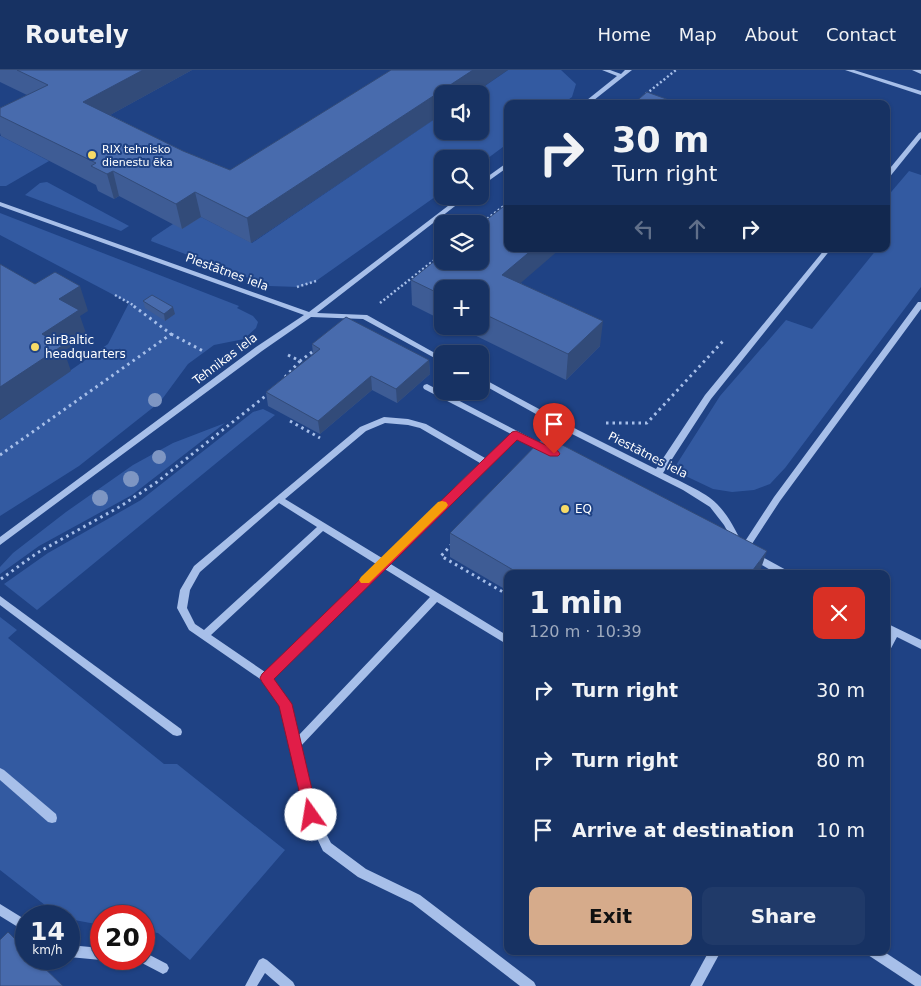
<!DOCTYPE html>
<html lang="en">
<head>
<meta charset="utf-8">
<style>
  :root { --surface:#173263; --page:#203a69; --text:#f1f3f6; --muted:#9eaabe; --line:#364d78; --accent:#d6ab8b }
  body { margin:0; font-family:"DejaVu Sans",sans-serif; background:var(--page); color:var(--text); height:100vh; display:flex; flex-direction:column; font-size:19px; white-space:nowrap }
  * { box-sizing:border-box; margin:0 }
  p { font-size:16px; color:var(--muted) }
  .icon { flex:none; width:28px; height:28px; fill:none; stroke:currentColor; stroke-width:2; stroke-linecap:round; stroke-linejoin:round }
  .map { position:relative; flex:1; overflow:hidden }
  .side { position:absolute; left:504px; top:500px; width:386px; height:385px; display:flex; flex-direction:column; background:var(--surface); border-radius:10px; box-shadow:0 1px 4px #0004,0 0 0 1px var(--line) }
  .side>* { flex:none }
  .top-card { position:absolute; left:504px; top:30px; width:386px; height:152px; border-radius:10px; box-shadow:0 1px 4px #0004,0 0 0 1px var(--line); background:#173263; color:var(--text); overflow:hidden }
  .tools { position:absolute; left:434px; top:15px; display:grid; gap:10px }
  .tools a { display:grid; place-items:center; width:55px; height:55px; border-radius:10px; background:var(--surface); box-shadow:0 1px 4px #0004,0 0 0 1px var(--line); font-size:25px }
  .speed { position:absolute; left:15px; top:835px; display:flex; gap:10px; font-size:25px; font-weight:700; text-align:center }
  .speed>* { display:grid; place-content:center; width:65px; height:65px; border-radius:50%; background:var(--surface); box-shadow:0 1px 4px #0004,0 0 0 1px var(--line); line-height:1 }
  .speed small { font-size:12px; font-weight:400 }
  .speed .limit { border:8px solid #d22; background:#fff; color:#111 }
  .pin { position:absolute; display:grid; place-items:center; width:42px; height:42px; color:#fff; margin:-51px -21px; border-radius:50% 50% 50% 0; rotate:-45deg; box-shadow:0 0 5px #0007 }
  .pin .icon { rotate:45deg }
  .me { position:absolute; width:55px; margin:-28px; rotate:347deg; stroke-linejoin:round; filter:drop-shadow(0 0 4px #0008) }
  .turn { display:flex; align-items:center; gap:18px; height:105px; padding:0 25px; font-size:22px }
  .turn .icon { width:65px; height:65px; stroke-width:2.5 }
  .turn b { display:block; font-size:35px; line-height:42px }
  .lanes { display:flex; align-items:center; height:48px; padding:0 25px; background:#0003; justify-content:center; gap:25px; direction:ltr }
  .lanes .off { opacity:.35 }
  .round { display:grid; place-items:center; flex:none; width:52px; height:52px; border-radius:10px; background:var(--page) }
  .summary { display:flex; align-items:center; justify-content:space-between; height:85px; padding:0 25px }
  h1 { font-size:30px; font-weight:600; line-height:38px }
  .action { display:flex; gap:10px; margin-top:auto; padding:10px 25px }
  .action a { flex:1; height:58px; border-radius:10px; background:var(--accent); color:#111; font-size:20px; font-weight:600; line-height:58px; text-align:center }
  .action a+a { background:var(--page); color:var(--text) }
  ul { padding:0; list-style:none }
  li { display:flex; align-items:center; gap:15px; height:70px; padding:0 25px }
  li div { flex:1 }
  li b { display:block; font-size:19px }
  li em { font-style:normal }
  header { display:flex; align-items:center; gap:30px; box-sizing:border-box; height:70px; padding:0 25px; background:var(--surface); border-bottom:1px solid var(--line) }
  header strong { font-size:24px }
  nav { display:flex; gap:28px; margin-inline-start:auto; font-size:18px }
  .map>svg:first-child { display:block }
</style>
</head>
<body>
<header>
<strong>Routely</strong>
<nav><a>Home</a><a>Map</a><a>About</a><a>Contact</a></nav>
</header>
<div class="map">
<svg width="921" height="916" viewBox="0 0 921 916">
  <rect width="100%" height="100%" fill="#1f4284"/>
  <g fill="#335aa1">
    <path d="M 508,0 L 561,0 L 576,14 L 572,27 L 562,34 L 508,34 L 507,74 L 480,94 L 480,89 L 442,89 L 442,122 L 316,211 L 299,217 L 269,216 L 151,171 L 152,168 L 173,154 L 201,147 L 252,173 L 442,44 L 442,61 L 480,61 L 480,24 L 473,24 Z"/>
    <path d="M 0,66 L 1,66 L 49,91 L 6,116 L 0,116 Z"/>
    <path d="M 909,101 L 921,105 L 921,217 L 785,398 L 770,414 L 754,420 L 732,422 L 713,419 L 673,400 L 720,326 L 786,250 L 812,259 L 877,179 L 886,179 L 886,167 L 891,162 L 886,160 L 886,128 Z"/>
    <path d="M 47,112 L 129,156 L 121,161 L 25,125 L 40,113 Z"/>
    <path d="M 0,143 L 239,236 L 237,238 L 253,246 L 258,252 L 256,258 L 244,269 L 214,275 L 188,294 L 160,332 L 79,396 L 0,446 L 0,350 L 108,274 L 129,233 L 0,165 Z"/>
    <path d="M 263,339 L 275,345 L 37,540 L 4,514 L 48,483 L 141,430 L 253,342 Z"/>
    <path d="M 225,353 L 132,425 L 39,476 L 0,504 L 0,497 L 13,483 L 66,442 L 133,395 L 173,373 Z"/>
    <path d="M 0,547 L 17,560 L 8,568 L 164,694 L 177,694 L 285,780 L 190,890 L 158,863 L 144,861 L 144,846 L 101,846 L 101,855 L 69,849 L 69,846 L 59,846 L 0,800 Z"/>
  </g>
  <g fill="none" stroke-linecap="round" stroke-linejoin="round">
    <g stroke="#a7bfe9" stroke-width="2.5" stroke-dasharray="2 2.5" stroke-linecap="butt">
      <path d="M 646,24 L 676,0"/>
      <path d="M 480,154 L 508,133"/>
      <path d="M 297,217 L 316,211"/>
      <path d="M 115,225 L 133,235"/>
      <path d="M 380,233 L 442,184"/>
    </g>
    <g stroke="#a7bfe9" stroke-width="3" stroke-dasharray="2.5 4" stroke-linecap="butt">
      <path d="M 171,264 L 205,282"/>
      <path d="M 288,285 L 300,291 L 316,279"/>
      <path d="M 285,307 L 300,291"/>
      <path d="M 290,351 L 320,368"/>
      <path d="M 606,353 L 647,353 L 724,270"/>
      <path d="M 0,385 L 171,264 L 131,234"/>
      <path d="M 452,474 L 441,486 L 508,525"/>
      <path d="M 1,509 L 37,483 L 121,436 L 157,412 L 268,324"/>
    </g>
    <g fill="#a7bfe9" fill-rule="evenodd">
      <path d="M 602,0 L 610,0 L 621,4 L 625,0 L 632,0 L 589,34 L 582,34 L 617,6 Z"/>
      <path d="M 845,0 L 854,0 L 921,21 L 921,25 Z"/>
      <path d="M 912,0 L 921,0 L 921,4 Z"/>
      <path d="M 921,62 L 921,68 L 888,109 L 886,110 L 886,103 L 919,63 Z"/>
      <path d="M 508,92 L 508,97 L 480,117 L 480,112 Z"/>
      <path d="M 461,126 L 468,126 L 317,243 L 367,245 L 442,287 L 442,292 L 363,249 L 311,247 L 262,281 L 0,475 L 0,467 L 256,277 L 304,245 L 0,136 L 0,132 L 309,242 Z"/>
      <path d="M 825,179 L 831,179 L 711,329 L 663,403 C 677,410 706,422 717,434 C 728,445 735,459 742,473 L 741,475 L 735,475 L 724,455 L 710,437 L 683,420 L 572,364 L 480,313 L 480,307 L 578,360 L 656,399 L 705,325 Z"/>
      <path d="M 918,232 L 921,232 L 921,239 L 780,431 L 746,483 L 740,483 L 739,481 L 740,479 L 774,427 Z"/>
      <path d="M 427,314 L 550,378 L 551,380 L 547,383 L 544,382 L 517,368 L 389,493 L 508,566 L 508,575 L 437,532 L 300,677 L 316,744 L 331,773 L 366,799 L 420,825 L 534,912 L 536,916 L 520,916 L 412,833 L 358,807 L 323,781 L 306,745 L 280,636 L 263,611 L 189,560 L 177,538 L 180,520 L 194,496 L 360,357 L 384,347 L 408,349 L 426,354 L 485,388 L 511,364 L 424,319 L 423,317 L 424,315 ZM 385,353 L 408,355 L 420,358 L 480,393 L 382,488 L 285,429 L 366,361 ZM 279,433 L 317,457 L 204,560 L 195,554 L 187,538 L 190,520 L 200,502 ZM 323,461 L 376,494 L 265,602 L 211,565 ZM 383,498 L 430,527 L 298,666 L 290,634 L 272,608 Z"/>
      <path d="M 755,483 L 788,501 L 789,504 L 777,504 L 752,489 L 751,487 L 752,485 Z"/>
      <path d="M 0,526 L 181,659 L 182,662 L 181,665 L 177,666 L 173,665 L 0,535 Z"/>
      <path d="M 886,553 L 921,570 L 921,579 L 897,567 L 889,582 L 886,583 L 886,569 L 890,563 L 886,562 Z"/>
      <path d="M 0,698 L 4,700 L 56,744 L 57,748 L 56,752 L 52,753 L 48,752 L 0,710 Z"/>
      <path d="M 0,834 L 26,850 L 26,862 L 0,846 Z"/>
      <path d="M 69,875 L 101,878 L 101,889 L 104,889 L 101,890 L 69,887 Z"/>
      <path d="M 709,881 L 721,881 L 702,916 L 690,916 Z"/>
      <path d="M 866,881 L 883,881 L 921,906 L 921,916 L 915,916 L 868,885 Z"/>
      <path d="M 144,882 L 167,894 L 169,898 L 167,902 L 163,904 L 140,892 L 138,889 L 144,889 Z"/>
      <path d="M 263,888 L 267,890 L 293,912 L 295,916 L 280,916 L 265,903 L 257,916 L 245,916 L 259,890 Z"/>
    </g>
  </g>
  <g fill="#7e96c3">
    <circle cx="155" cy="330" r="7"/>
    <circle cx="159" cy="387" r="7"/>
    <circle cx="131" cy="409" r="8"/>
    <circle cx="100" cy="428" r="8"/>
  </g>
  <g fill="#3e5c95">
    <path d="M 0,0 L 192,0 L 110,45 L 183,81 L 230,100 L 442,24 L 442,44 L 251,173 L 201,147 L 182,159 L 119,126 L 114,129 L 98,121 L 96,115 L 1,66 L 0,63 L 0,38 L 27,25 L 0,12 Z"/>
    <path d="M 411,210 L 521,213 L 600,276 L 566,310 L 456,256 L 480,256 L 480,219 L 442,219 L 442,250 L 412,235 Z"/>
    <path d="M 143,231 L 175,244 L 165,251 L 145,238 Z"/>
    <path d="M 312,274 L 429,290 L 430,304 L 397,333 L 372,320 L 320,364 L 268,336 L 266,322 L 313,284 Z"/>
    <path d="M 450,463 L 759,504 L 508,504 L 508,521 L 450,487 Z"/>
  </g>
  <g fill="#324b79">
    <path d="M 143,0 L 192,0 L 90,56 L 83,32 Z"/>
    <path d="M 473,0 L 508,0 L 473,24 L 442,24 L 442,44 L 251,173 L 247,148 Z"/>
    <path d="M 113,101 L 119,126 L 114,129 L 107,104 Z"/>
    <path d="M 195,122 L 201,147 L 182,159 L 176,134 Z"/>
    <path d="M 533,179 L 560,179 L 501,230 L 502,205 Z"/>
    <path d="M 80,216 L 88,241 L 80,246 L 87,266 L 64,281 L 71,301 L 0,350 L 0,317 L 42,264 L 59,229 Z"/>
    <path d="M 173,237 L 175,244 L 165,251 L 164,244 Z"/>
    <path d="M 603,251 L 600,276 L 566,310 L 568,284 Z"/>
    <path d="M 429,290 L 430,304 L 397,333 L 396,319 Z"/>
    <path d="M 371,306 L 372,320 L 320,364 L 318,351 Z"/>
    <path d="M 767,481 L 759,504 L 750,504 Z"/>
  </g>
  <g fill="#486bad" stroke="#324b79">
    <path d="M 17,0 L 143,0 L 83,32 L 183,81 L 230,100 L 391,0 L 473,0 L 247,148 L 195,122 L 176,134 L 113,101 L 107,104 L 91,96 L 96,93 L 0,46 L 0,38 L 48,15 Z"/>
    <path d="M 647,22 L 680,34 L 633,34 Z"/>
    <path d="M 508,133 L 508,179 L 533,179 L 502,205 L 603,251 L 568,284 L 480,242 L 480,219 L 442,219 L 442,225 L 411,210 L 442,185 L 442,191 L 480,191 L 480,155 Z"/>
    <path d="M 0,194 L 35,214 L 55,202 L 80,216 L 59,229 L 79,240 L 42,264 L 62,276 L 0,317 Z"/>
    <path d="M 152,225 L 173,237 L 164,244 L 143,231 Z"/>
    <path d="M 346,247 L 429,290 L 396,319 L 371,306 L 318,351 L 266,322 L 320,279 L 312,274 Z"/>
    <path d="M 545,366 L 767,481 L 750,504 L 520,504 L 450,463 Z"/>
    <path d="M 8,862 L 26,880 L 26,889 L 35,889 L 63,916 L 0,916 L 0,870 Z"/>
  </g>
  <path fill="#e11d48" stroke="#92132f" d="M 516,361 L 558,381 L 560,384 L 558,386 L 550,386 L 517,370 L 274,609 L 292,634 L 318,745 L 316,750 L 311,752 L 306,750 L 279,636 L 262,612 L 260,608 L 262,604 L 512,362 Z"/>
  <path fill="#f59e0b" d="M 442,431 L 446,432 L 448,435 L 446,438 L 369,513 L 361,513 L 359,510 L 361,507 L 438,432 Z"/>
  <g fill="#f7db67" stroke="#1f4284" stroke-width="2">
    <circle cx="92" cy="85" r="5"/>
    <circle cx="35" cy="277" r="5"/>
    <circle cx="565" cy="439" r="5"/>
  </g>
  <g text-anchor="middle" stroke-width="4" stroke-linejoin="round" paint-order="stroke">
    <g font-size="11" fill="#fff" stroke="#1f4284" text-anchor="start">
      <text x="102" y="83">RIX tehnisko<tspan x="102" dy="13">dienestu ēka</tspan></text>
    </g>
    <g font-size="12" fill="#fff" stroke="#1f4284">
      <text transform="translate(227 202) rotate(20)" y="4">Piestātnes iela</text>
      <text transform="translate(225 289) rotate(-37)" y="4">Tehnikas iela</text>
      <text transform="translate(648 385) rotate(27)" y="4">Piestātnes iela</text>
    </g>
    <g font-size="12" fill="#fff" stroke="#1f4284" text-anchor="start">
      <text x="45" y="274">airBaltic<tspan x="45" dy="14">headquarters</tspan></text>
      <text x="575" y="443">EQ</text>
    </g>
  </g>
</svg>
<div class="tools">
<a><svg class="icon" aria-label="sound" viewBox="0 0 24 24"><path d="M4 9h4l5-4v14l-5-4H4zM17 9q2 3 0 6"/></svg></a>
<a><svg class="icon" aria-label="search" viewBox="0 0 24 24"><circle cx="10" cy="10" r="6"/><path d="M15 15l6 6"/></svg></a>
<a><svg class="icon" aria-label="layers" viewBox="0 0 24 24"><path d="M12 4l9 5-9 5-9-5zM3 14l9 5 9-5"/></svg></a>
<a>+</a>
<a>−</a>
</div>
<div class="speed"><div>14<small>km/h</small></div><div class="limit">20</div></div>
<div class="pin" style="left:554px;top:384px;background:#d93025"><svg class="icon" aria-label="arrive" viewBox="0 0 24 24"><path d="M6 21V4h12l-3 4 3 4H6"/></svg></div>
<svg class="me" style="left:311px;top:745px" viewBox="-20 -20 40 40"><circle r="19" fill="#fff"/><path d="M0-13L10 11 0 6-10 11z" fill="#e11d48"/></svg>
<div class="top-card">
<div class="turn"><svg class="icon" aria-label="right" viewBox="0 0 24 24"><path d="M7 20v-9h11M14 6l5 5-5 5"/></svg><div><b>30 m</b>Turn right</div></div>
<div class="lanes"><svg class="icon off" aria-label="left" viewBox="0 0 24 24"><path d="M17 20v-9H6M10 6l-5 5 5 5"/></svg><svg class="icon off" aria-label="ahead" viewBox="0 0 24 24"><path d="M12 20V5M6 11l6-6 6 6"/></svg><svg class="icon" aria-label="right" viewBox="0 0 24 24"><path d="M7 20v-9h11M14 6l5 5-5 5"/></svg></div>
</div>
<section class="side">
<div class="summary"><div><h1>1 min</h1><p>120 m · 10:39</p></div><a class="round" style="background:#d93025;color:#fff"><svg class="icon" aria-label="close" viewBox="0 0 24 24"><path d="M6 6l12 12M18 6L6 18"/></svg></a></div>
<ul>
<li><svg class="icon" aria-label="right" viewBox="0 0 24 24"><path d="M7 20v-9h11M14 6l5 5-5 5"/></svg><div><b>Turn right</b></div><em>30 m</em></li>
<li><svg class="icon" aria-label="right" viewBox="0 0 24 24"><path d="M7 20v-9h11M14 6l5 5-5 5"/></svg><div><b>Turn right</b></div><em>80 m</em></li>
<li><svg class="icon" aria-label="arrive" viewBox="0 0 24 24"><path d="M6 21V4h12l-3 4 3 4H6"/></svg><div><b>Arrive at destination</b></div><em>10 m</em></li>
</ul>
<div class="action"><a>Exit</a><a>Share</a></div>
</section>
</div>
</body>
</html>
